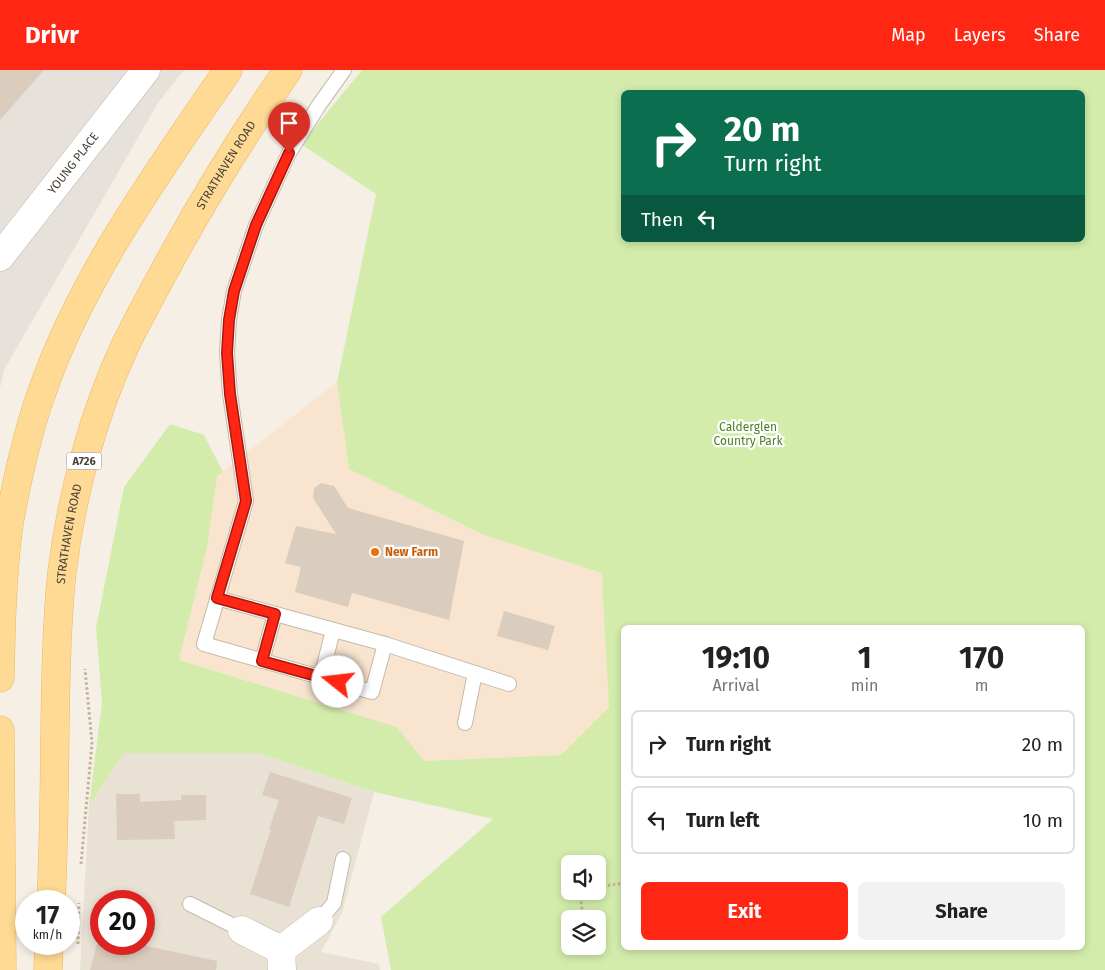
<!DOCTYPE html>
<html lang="en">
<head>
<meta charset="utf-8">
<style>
  :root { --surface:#fff; --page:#f2f2f2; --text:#222; --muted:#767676; --line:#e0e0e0; --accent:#ff2713 }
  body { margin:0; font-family:"Fira Sans",sans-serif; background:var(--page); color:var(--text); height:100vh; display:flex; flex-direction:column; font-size:19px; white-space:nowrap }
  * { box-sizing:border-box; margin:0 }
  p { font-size:16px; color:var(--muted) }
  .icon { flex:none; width:28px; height:28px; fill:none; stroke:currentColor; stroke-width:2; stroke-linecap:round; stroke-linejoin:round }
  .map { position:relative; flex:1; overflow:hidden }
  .sheet { position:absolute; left:621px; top:555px; width:464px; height:325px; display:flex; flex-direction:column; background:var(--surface); border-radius:8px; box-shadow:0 2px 8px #0003 }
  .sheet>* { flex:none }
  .hud { position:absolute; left:621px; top:20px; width:464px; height:152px; border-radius:8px; box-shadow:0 2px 8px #0003; background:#0b6e4f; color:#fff; overflow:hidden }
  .buttons { position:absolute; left:561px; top:785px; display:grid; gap:10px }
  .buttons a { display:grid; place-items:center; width:45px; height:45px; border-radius:8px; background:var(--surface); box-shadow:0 2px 8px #0003; font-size:25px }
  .speed { position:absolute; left:15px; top:820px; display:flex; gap:10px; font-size:25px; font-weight:700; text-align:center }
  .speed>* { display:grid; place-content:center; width:65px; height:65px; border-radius:50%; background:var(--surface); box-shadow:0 2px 8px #0003; line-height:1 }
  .speed small { font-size:12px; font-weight:400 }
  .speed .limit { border:8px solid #d22; background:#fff; color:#111 }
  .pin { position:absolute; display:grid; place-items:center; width:42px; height:42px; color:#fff; margin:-51px -21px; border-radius:50% 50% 50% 0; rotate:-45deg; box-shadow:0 0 5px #0007 }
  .pin .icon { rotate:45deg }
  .me { position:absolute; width:55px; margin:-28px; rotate:286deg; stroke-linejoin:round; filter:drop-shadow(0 0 4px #0008) }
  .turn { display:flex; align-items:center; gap:18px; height:105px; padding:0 20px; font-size:22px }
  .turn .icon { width:65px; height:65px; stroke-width:2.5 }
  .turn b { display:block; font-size:35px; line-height:42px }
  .then { display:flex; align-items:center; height:48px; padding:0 20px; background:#0003; gap:10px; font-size:19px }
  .eta { display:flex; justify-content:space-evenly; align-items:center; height:85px; text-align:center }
  .eta b { font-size:30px; font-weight:700; line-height:35px }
  .action { display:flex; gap:10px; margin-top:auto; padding:10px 20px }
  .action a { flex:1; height:58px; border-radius:8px; background:var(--accent); color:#fff; font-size:20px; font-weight:700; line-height:58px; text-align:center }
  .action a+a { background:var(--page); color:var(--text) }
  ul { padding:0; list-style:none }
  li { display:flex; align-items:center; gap:15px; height:68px; margin:0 10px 8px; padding:0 10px; border:2px solid var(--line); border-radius:8px }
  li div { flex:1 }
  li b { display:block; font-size:19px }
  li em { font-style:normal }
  header { display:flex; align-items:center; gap:30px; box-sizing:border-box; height:70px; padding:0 25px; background:var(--accent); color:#fff }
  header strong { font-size:24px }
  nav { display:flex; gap:28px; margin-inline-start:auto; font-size:18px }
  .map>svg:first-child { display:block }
</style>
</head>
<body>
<header>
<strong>Drivr</strong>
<nav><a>Map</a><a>Layers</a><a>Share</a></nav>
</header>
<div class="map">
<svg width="1105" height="900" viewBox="0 0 1105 900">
  <rect width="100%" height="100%" fill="#f5efe6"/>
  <path fill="#e9e1d4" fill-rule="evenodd" d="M 124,683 L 258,683 L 374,722 L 342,843 L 321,882 L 379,894 L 380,900 L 80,900 L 89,736 ZM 101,831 L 144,831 L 144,874 L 101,874 Z"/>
  <path fill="#f8e4cf" d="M 337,312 L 349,399 L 484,465 L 602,503 L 609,637 L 561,685 L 424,691 L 397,657 L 179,590 L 207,478 L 217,406 Z"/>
  <path fill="#e7e1db" d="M 0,0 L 184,0 L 158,33 L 4,300 L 0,318 Z"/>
  <path fill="#d3ecab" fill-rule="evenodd" d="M 362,0 L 1105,0 L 1105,900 L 391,900 L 381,847 L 493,749 L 374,722 L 258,683 L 124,683 L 89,736 L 102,633 L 96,558 L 124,417 L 170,354 L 204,365 L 223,402 L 217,406 L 207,478 L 179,590 L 397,657 L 424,691 L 561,685 L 609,637 L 602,511 L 603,510 L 602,503 L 484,465 L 349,399 L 337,312 L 376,124 L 301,74 ZM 624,22 L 1082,22 L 1082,170 L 624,170 ZM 624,558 L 1082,558 L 1082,878 L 624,878 ZM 570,794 L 598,794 L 598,821 L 570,821 ZM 570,849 L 598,849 L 598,876 L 570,876 Z"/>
  <g fill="#dacdbd">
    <path d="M 0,0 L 44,0 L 0,50 Z"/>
    <path d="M 321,413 L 334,416 L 348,438 L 464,471 L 449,550 L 352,523 L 348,537 L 295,522 L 301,497 L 285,493 L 296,456 L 336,464 L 313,428 L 314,418 Z"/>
    <path d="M 504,541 L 555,556 L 548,580 L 497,566 Z"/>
    <path d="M 270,702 L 352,728 L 344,754 L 318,746 L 289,837 L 250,824 L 271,759 L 269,759 L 279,730 L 262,725 Z"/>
    <path d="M 116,724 L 140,724 L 140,732 L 181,730 L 181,725 L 206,725 L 206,750 L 174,751 L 175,769 L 117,770 Z"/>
    <path d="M 97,874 L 137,874 L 217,891 L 216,900 L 90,900 Z"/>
  </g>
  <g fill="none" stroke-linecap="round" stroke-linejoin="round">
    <defs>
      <g id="lane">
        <path d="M 217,528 L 385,574 L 372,622 L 204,574 L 246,431 L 230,324 L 227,283 L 229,250 L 234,221 L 256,155 L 289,83 L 319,35 L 344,0"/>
        <path d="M 385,574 L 509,614"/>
        <path d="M 262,591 L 275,544"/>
        <path d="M 321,608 L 333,560"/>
        <path d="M 465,653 L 475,603"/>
        <path d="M 190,834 L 242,860"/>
        <path d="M 319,851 L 334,833 L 343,789"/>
      </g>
      <g id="street">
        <path id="s1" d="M 0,187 L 146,0"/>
        <path d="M 242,860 L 281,880 L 282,900"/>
        <path d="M 281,880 L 319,851"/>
      </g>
      <g id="primary">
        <path d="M 0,608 C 1,559 2,510 8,461 C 11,439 16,417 21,395 C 27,370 33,346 42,322 C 82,206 159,101 228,0"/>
        <path d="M 0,660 L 2,900"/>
        <path id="s2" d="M 51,831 C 55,756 54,680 56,604 C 57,570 58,536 62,502 C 71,428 93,344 125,276 C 140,245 157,215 173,185 C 208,122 246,60 288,0"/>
        <path d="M 48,900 L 49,874"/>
      </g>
    </defs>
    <use href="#lane" stroke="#c4b9ab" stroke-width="16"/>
    <use href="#street" stroke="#c4b9ab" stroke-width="29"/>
    <use href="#primary" stroke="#eeb85b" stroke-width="29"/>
    <g stroke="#c4b298" stroke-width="3" stroke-dasharray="2.5 2.5" stroke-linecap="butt">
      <path d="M 81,794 L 92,673 L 85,599"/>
      <path d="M 598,817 L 624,813"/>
      <path d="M 583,849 L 581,831 L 588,821"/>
      <path d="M 78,874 L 79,833"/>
    </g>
    <use href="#lane" stroke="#fff" stroke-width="14"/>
    <use href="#street" stroke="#fff" stroke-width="28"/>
    <use href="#primary" stroke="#ffda95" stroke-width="28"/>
  </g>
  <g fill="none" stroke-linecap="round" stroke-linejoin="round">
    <defs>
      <path id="route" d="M 289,83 L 256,155 L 234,221 L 229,250 L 227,283 L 230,324 L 246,431 L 217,528 L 275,544 L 262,591 L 338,612"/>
    </defs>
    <use href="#route" stroke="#a6190c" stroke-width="12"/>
    <use href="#route" stroke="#ff2713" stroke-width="9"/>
  </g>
  <circle fill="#e8710a" stroke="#fff" stroke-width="2" cx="375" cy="482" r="5"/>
  <g text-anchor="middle" stroke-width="4.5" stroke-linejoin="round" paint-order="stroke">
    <rect fill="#fff" stroke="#7f7972" stroke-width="1" x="66.5" y="382.5" width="35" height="17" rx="4"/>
    <g font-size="11" font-weight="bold" fill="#483f35">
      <text x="84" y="395">A726</text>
    </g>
    <g font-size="12" fill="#483f35" stroke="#fff">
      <text dy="4" stroke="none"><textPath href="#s1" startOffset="119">YOUNG PLACE</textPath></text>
      <text dy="4" stroke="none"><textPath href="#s2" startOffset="772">STRATHAVEN ROAD</textPath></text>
      <text dy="4" stroke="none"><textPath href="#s2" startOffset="368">STRATHAVEN ROAD</textPath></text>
    </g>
    <g font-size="12" fill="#4b7f23" stroke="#fff">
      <text x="748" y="361">Calderglen<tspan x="748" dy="14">Country Park</tspan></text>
    </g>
    <g font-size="12" font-weight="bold" fill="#c56008" stroke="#fff" text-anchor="start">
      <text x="385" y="486">New Farm</text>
    </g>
  </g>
</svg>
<div class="buttons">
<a><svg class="icon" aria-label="sound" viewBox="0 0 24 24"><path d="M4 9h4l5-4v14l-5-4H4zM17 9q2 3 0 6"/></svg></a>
<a><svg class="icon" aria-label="layers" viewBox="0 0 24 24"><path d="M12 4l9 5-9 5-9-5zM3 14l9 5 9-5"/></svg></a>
</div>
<div class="speed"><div>17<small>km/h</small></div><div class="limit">20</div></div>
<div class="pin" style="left:289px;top:83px;background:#d93025"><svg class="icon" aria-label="arrive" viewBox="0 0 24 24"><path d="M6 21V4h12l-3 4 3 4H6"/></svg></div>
<svg class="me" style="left:338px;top:612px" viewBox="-20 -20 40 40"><circle r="19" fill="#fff"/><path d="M0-13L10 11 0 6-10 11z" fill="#ff2713"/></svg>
<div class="hud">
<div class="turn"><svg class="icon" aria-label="right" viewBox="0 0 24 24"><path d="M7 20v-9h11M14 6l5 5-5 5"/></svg><div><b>20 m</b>Turn right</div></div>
<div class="then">Then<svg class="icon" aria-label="left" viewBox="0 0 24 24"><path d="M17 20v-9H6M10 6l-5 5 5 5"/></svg></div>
</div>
<section class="sheet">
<div class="eta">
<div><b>19:10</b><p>Arrival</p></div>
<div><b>1</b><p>min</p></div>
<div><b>170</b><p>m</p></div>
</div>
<ul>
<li><svg class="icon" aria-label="right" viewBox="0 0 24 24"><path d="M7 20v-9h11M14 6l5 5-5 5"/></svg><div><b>Turn right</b></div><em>20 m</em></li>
<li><svg class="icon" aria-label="left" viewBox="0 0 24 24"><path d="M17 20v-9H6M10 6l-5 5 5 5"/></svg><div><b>Turn left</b></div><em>10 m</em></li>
</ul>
<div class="action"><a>Exit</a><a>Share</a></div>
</section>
</div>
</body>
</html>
